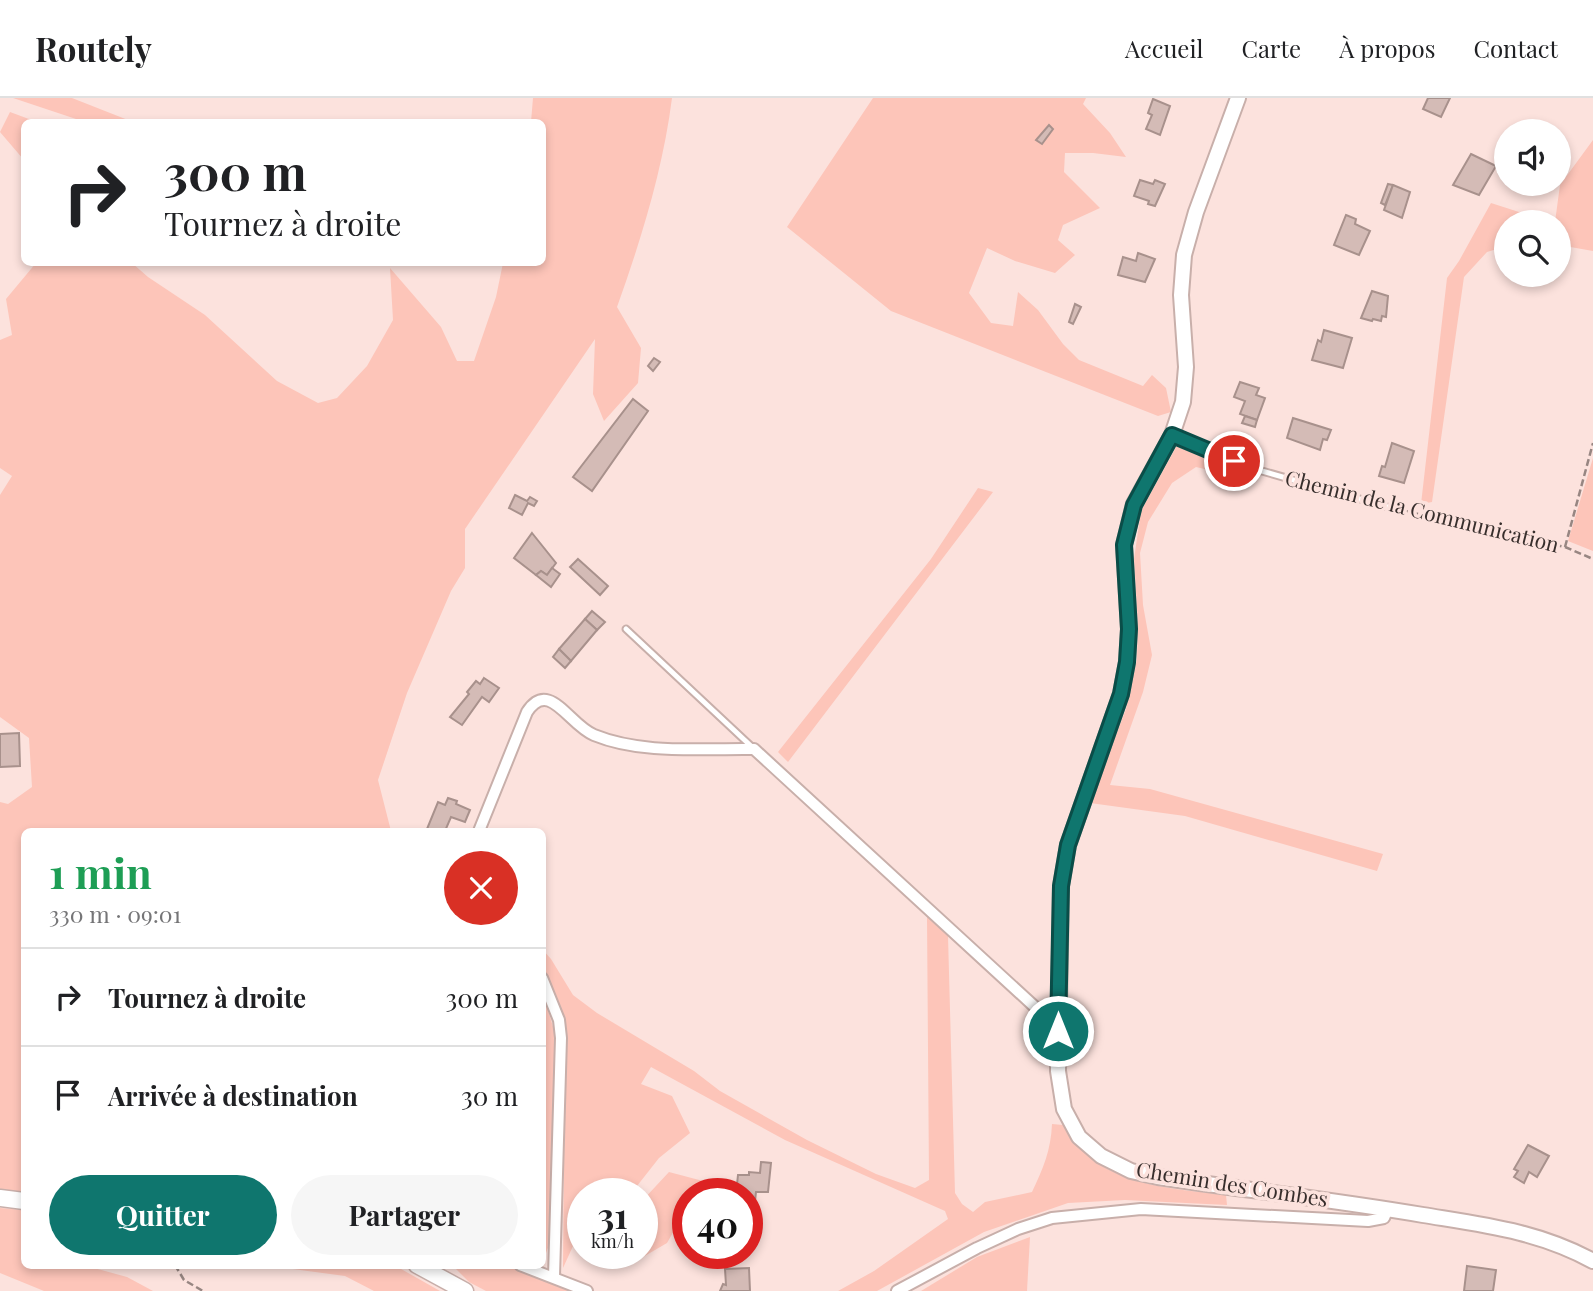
<!DOCTYPE html>
<html lang="fr">
<head>
<meta charset="utf-8">
<style>
  :root { --surface:#fff; --page:#f6f6f6; --text:#202124; --muted:#757577; --line:#e0e0e0; --accent:#0f766e }
  body { margin:0; font-family:"Playfair Display",serif; background:var(--page); color:var(--text); height:100vh; display:flex; flex-direction:column; font-size:26px; white-space:nowrap }
  * { box-sizing:border-box; margin:0 }
  p { font-size:23px; color:var(--muted) }
  .icon { flex:none; width:38px; height:38px; fill:none; stroke:currentColor; stroke-width:2; stroke-linecap:round; stroke-linejoin:round }
  .map { position:relative; flex:1; overflow:hidden }
  .panel { position:absolute; left:21px; top:730px; width:525px; height:441px; display:flex; flex-direction:column; background:var(--surface); border-radius:10px; box-shadow:0 4px 10px #0003 }
  .panel>* { flex:none }
  .banner { position:absolute; left:21px; top:21px; width:525px; height:147px; border-radius:10px; box-shadow:0 4px 10px #0003; background:#fff; color:var(--text); overflow:hidden }
  .tools { position:absolute; left:1494px; top:21px; display:grid; gap:14px }
  .tools a { display:grid; place-items:center; width:77px; height:77px; border-radius:50%; background:var(--surface); box-shadow:0 4px 10px #0003; font-size:35px }
  .speed { position:absolute; left:567px; top:1080px; display:flex; gap:14px; font-size:35px; font-weight:700; text-align:center }
  .speed>* { display:grid; place-content:center; width:91px; height:91px; border-radius:50%; background:var(--surface); box-shadow:0 4px 10px #0003; line-height:1 }
  .speed small { font-size:18px; font-weight:400 }
  .speed .limit { border:10px solid #d22; background:#fff; color:#111 }
  .pin { position:absolute; display:grid; place-items:center; width:60px; height:60px; color:#fff; margin:-30px; border:4px solid #fff; border-radius:50%; box-shadow:0 2px 7px #0007 }
  .me { position:absolute; width:77px; margin:-38px; rotate:0deg; stroke-linejoin:round; filter:drop-shadow(0 0 5px #0008) }
  .turn { display:flex; align-items:center; gap:24px; height:147px; padding:0 28px; font-size:32px }
  .turn .icon { width:91px; height:91px; stroke-width:2.5 }
  .turn b { display:block; font-size:49px; line-height:60px }
  .round { display:grid; place-items:center; flex:none; width:74px; height:74px; border-radius:37px; background:var(--page) }
  .head { display:flex; align-items:center; justify-content:space-between; height:119px; padding:0 28px }
  h1 { font-size:42px; font-weight:700; line-height:52px; color:#1e9e55 }
  .button { display:flex; gap:14px; margin-top:auto; padding:14px 28px }
  .button a { flex:1; height:80px; border-radius:42px; background:var(--accent); color:#fff; font-size:28px; font-weight:700; line-height:80px; text-align:center }
  .button a+a { background:var(--page); color:var(--text) }
  ul { padding:0; list-style:none }
  li { display:flex; align-items:center; gap:21px; height:98px; padding:0 28px; border-top:2px solid var(--line) }
  li div { flex:1 }
  li b { display:block; font-size:26px }
  li em { font-style:normal }
  header { display:flex; align-items:center; gap:42px; box-sizing:border-box; height:98px; padding:0 35px; background:var(--surface); border-bottom:2px solid var(--line) }
  header strong { font-size:33px }
  nav { display:flex; gap:38px; margin-inline-start:auto; font-size:24px }
  .map>svg:first-child { display:block }
</style>
</head>
<body>
<header>
<strong>Routely</strong>
<nav><a>Accueil</a><a>Carte</a><a>À propos</a><a>Contact</a></nav>
</header>
<div class="map">
<svg width="1593" height="1193" viewBox="0 0 1593 1193">
  <rect width="100%" height="100%" fill="#fce2dd"/>
  <g fill="#fdc5b9">
    <path d="M 13,0 L 72,0 L 133,24 L 85,24 Z"/>
    <path d="M 533,0 L 672,0 C 663,71 641,142 617,209 L 641,250 L 638,285 L 604,323 L 593,296 L 595,241 L 465,431 L 465,470 L 451,493 L 407,595 L 378,682 L 391,733 L 24,733 L 24,1096 L 0,1093 L 0,704 L 8,706 L 32,689 L 29,640 L 0,619 L 0,397 L 12,378 L 0,370 L 0,242 L 12,237 L 6,201 L 36,165 L 132,165 L 148,179 L 205,217 L 277,283 L 318,305 L 337,300 L 367,268 L 393,222 L 390,170 L 441,229 L 457,263 L 474,263 L 496,199 L 503,165 L 542,164 L 542,24 L 531,24 Z"/>
    <path d="M 873,0 L 1086,0 L 1083,6 L 1110,35 L 1126,59 L 1093,55 L 1065,55 L 1064,74 L 1100,110 L 1063,127 L 1058,142 L 1075,157 L 1055,175 L 1015,163 L 987,150 L 969,195 L 991,225 L 1013,228 L 1018,194 L 1038,212 L 1063,246 L 1079,262 L 1143,288 L 1152,277 L 1166,290 L 1171,314 L 1158,318 L 891,213 L 787,129 Z"/>
    <path d="M 10,14 L 37,24 L 24,24 L 24,62 L 0,34 Z"/>
    <path d="M 1593,42 L 1593,153 L 1559,147 L 1559,124 L 1555,124 L 1560,87 Z"/>
    <path d="M 1491,105 L 1550,124 L 1507,124 L 1507,148 L 1487,154 L 1464,179 L 1432,404 L 1421,406 L 1447,180 L 1459,163 Z"/>
    <path d="M 1180,342 L 1191,347 L 1260,365 L 1251,382 L 1196,369 L 1172,385 L 1148,424 L 1140,455 L 1143,507 L 1152,557 L 1143,594 L 1110,687 L 1150,691 L 1383,756 L 1377,773 L 1185,718 L 1090,705 L 1126,611 L 1137,561 L 1138,526 L 1134,461 L 1141,413 Z"/>
    <path d="M 1593,360 L 1593,453 L 1568,443 Z"/>
    <path d="M 978,390 L 993,394 L 788,664 L 778,654 L 931,461 Z"/>
    <path d="M 927,819 L 948,838 L 955,1095 L 962,1106 L 973,1114 L 985,1104 L 1032,1094 C 1043,1071 1051,1052 1052,1026 L 1063,1027 C 1070,1036 1075,1046 1083,1053 C 1120,1089 1178,1091 1226,1097 L 1227,1107 L 1125,1102 L 1068,1105 L 984,1134 L 877,1193 L 838,1193 L 874,1173 L 948,1121 L 945,1113 L 785,1042 L 651,969 L 641,986 L 672,998 L 690,1035 L 659,1060 L 637,1088 L 626,1095 L 583,1096 L 583,1126 L 563,1170 L 565,922 L 543,869 L 543,852 L 551,861 L 573,897 L 597,915 L 694,973 L 720,993 L 807,1042 L 876,1076 L 915,1090 L 929,1082 Z"/>
    <path d="M 542,892 L 557,942 L 549,1147 L 543,1163 Z"/>
    <path d="M 669,1074 L 703,1083 L 695,1095 L 688,1096 L 688,1108 L 667,1145 L 643,1159 L 640,1155 L 642,1155 L 642,1103 Z"/>
    <path d="M 0,1110 L 24,1112 L 24,1167 L 83,1167 L 127,1179 L 153,1193 L 44,1193 L 0,1175 Z"/>
    <path d="M 1030,1139 L 1027,1193 L 921,1193 L 977,1159 Z"/>
    <path d="M 243,1167 L 394,1167 L 440,1193 L 374,1193 L 345,1178 L 278,1169 Z"/>
    <path d="M 452,1167 L 502,1167 L 555,1184 L 573,1193 L 486,1193 L 469,1184 Z"/>
  </g>
  <g fill="#d4bbb6" stroke="#a8918c" stroke-width="2">
    <path d="M 1428,0 L 1450,0 L 1441,19 L 1423,11 Z"/>
    <path d="M 1153,1 L 1170,8 L 1160,37 L 1146,31 L 1152,17 L 1148,15 Z"/>
    <path d="M 1049,27 L 1053,31 L 1042,46 L 1036,42 Z"/>
    <path d="M 1471,56 L 1496,68 L 1479,97 L 1453,87 Z"/>
    <path d="M 1140,82 L 1153,86 L 1155,82 L 1165,86 L 1155,108 L 1148,106 L 1149,103 L 1134,98 Z"/>
    <path d="M 1388,86 L 1393,87 L 1385,107 L 1381,105 Z"/>
    <path d="M 1393,87 L 1410,94 L 1402,120 L 1384,112 Z"/>
    <path d="M 1346,117 L 1356,121 L 1355,126 L 1370,133 L 1359,157 L 1334,147 Z"/>
    <path d="M 1138,155 L 1155,161 L 1145,184 L 1118,177 L 1123,159 L 1136,163 Z"/>
    <path d="M 1372,193 L 1388,198 L 1386,219 L 1382,218 L 1381,223 L 1373,221 L 1372,223 L 1361,220 Z"/>
    <path d="M 1075,206 L 1081,209 L 1073,226 L 1069,224 Z"/>
    <path d="M 1324,232 L 1352,240 L 1343,270 L 1312,262 L 1318,242 L 1321,244 Z"/>
    <path d="M 654,260 L 660,264 L 653,273 L 648,268 Z"/>
    <path d="M 1240,284 L 1259,290 L 1256,297 L 1265,300 L 1257,322 L 1240,316 L 1245,303 L 1234,299 Z"/>
    <path d="M 633,301 L 648,313 L 592,393 L 573,379 Z"/>
    <path d="M 1245,318 L 1257,322 L 1255,329 L 1242,325 Z"/>
    <path d="M 1293,320 L 1331,332 L 1327,342 L 1323,341 L 1320,352 L 1287,340 Z"/>
    <path d="M 1392,345 L 1414,353 L 1404,385 L 1379,378 L 1382,368 L 1385,369 Z"/>
    <path d="M 515,397 L 527,403 L 530,399 L 537,403 L 534,408 L 528,405 L 522,417 L 509,410 Z"/>
    <path d="M 532,435 L 556,465 L 547,477 L 541,473 L 536,477 L 514,460 Z"/>
    <path d="M 578,461 L 608,488 L 600,497 L 570,469 Z"/>
    <path d="M 552,470 L 560,476 L 551,489 L 536,477 L 541,473 L 547,477 Z"/>
    <path d="M 592,513 L 605,524 L 597,532 L 585,521 Z"/>
    <path d="M 585,521 L 597,532 L 571,563 L 559,551 Z"/>
    <path d="M 559,551 L 571,563 L 565,570 L 553,559 Z"/>
    <path d="M 484,580 L 499,590 L 489,604 L 482,599 L 462,627 L 450,619 L 469,596 L 467,594 L 476,583 L 480,586 Z"/>
    <path d="M 19,635 L 20,668 L 0,669 L 0,636 Z"/>
    <path d="M 448,700 L 457,703 L 456,706 L 470,712 L 465,724 L 451,719 L 445,733 L 427,731 L 438,704 L 445,707 Z"/>
    <path d="M 1528,1047 L 1549,1058 L 1537,1079 L 1529,1074 L 1524,1085 L 1514,1079 L 1518,1073 L 1514,1071 Z"/>
    <path d="M 761,1064 L 771,1065 L 768,1094 L 756,1094 L 753,1122 L 747,1122 L 747,1096 L 736,1096 L 738,1077 L 749,1077 L 749,1074 L 760,1075 Z"/>
    <path d="M 1467,1168 L 1496,1172 L 1493,1193 L 1464,1193 Z"/>
    <path d="M 749,1170 L 750,1193 L 720,1193 L 723,1186 L 726,1187 L 725,1171 Z"/>
  </g>
  <g fill="none" stroke-linecap="round" stroke-linejoin="round">
    <defs>
      <g id="service">
        <path d="M 1175,338 L 1255,371 L 1391,410"/>
        <path d="M 626,531 L 752,649"/>
      </g>
      <g id="minor">
        <path d="M 479,733 L 527,614 C 549,580 569,627 594,637 C 643,657 702,650 754,651 L 1035,909 L 1049,914 L 1058,914"/>
        <path d="M 542,880 L 559,922 L 561,940 L 554,1178"/>
        <path d="M 520,1167 L 587,1193"/>
        <path d="M 897,1193 L 977,1150 L 1018,1131 L 1052,1120 L 1141,1111 L 1368,1123 L 1384,1120 L 1388,1111"/>
      </g>
      <path id="tertiary" d="M 1238,0 L 1196,114 L 1184,157 L 1181,197 L 1186,269 L 1183,304 L 1172,337 L 1134,406 L 1124,447 L 1129,531 L 1127,564 L 1121,596 L 1068,747 L 1061,788 L 1058,973 L 1064,1011 L 1079,1039 L 1101,1058 L 1131,1073 L 1158,1079 C 1246,1092 1335,1102 1423,1117 C 1484,1127 1538,1133 1593,1163"/>
      <g id="secondary">
        <path d="M 0,1100 L 24,1103"/>
        <path d="M 417,1167 L 465,1193"/>
      </g>
    </defs>
    <use href="#service" stroke="#c8afaa" stroke-width="9"/>
    <use href="#minor" stroke="#c8afaa" stroke-width="14"/>
    <use href="#tertiary" stroke="#c8afaa" stroke-width="18"/>
    <use href="#secondary" stroke="#c8afaa" stroke-width="19"/>
    <g stroke="#978682" stroke-width="2.5" stroke-dasharray="7 3.5" stroke-linecap="butt">
      <path d="M 1401,412 L 1565,449 L 1593,461"/>
      <path d="M 1565,449 L 1593,345"/>
      <path d="M 175,1167 L 184,1182 L 203,1193"/>
    </g>
    <use href="#service" stroke="#fff" stroke-width="5"/>
    <use href="#minor" stroke="#fff" stroke-width="10"/>
    <use href="#tertiary" stroke="#fff" stroke-width="14"/>
    <use href="#secondary" stroke="#fff" stroke-width="16"/>
  </g>
  <g fill="none" stroke-linecap="round" stroke-linejoin="round">
    <defs>
      <path id="route" d="M 1058,933 L 1061,788 L 1068,747 L 1121,596 L 1127,564 L 1129,531 L 1124,447 L 1134,407 L 1172,337 L 1234,363"/>
    </defs>
    <use href="#route" stroke="#0a4d48" stroke-width="18"/>
    <use href="#route" stroke="#0f766e" stroke-width="12"/>
  </g>
  <g text-anchor="middle" stroke-width="7" stroke-linejoin="round" paint-order="stroke">
    <g font-size="21" fill="#372e2c" stroke="#fce2dd">
      <text transform="translate(1422 414) rotate(14)" y="7">Chemin de la Communication</text>
      <text transform="translate(1232 1087) rotate(9)" y="7">Chemin des Combes</text>
    </g>
  </g>
</svg>
<div class="tools">
<a><svg class="icon" aria-label="sound" viewBox="0 0 24 24"><path d="M4 9h4l5-4v14l-5-4H4zM17 9q2 3 0 6"/></svg></a>
<a><svg class="icon" aria-label="search" viewBox="0 0 24 24"><circle cx="10" cy="10" r="6"/><path d="M15 15l6 6"/></svg></a>
</div>
<div class="speed"><div>31<small>km/h</small></div><div class="limit">40</div></div>
<div class="pin" style="left:1234px;top:363px;background:#d93025"><svg class="icon" aria-label="arrive" viewBox="0 0 24 24"><path d="M6 21V4h12l-3 4 3 4H6"/></svg></div>
<svg class="me" style="left:1058px;top:933px" viewBox="-20 -20 40 40"><circle r="17" fill="#0f766e" stroke="#fff" stroke-width="3"/><path d="M0-11L8 9 0 5-8 9z" fill="#fff"/></svg>
<div class="banner">
<div class="turn"><svg class="icon" aria-label="right" viewBox="0 0 24 24"><path d="M7 20v-9h11M14 6l5 5-5 5"/></svg><div><b>300 m</b>Tournez à droite</div></div>
</div>
<section class="panel">
<div class="head"><div><h1>1 min</h1><p>330 m · 09:01</p></div><a class="round" style="background:#d93025;color:#fff"><svg class="icon" aria-label="close" viewBox="0 0 24 24"><path d="M6 6l12 12M18 6L6 18"/></svg></a></div>
<ul>
<li><svg class="icon" aria-label="right" viewBox="0 0 24 24"><path d="M7 20v-9h11M14 6l5 5-5 5"/></svg><div><b>Tournez à droite</b></div><em>300 m</em></li>
<li><svg class="icon" aria-label="arrive" viewBox="0 0 24 24"><path d="M6 21V4h12l-3 4 3 4H6"/></svg><div><b>Arrivée à destination</b></div><em>30 m</em></li>
</ul>
<div class="button"><a>Quitter</a><a>Partager</a></div>
</section>
</div>
</body>
</html>
